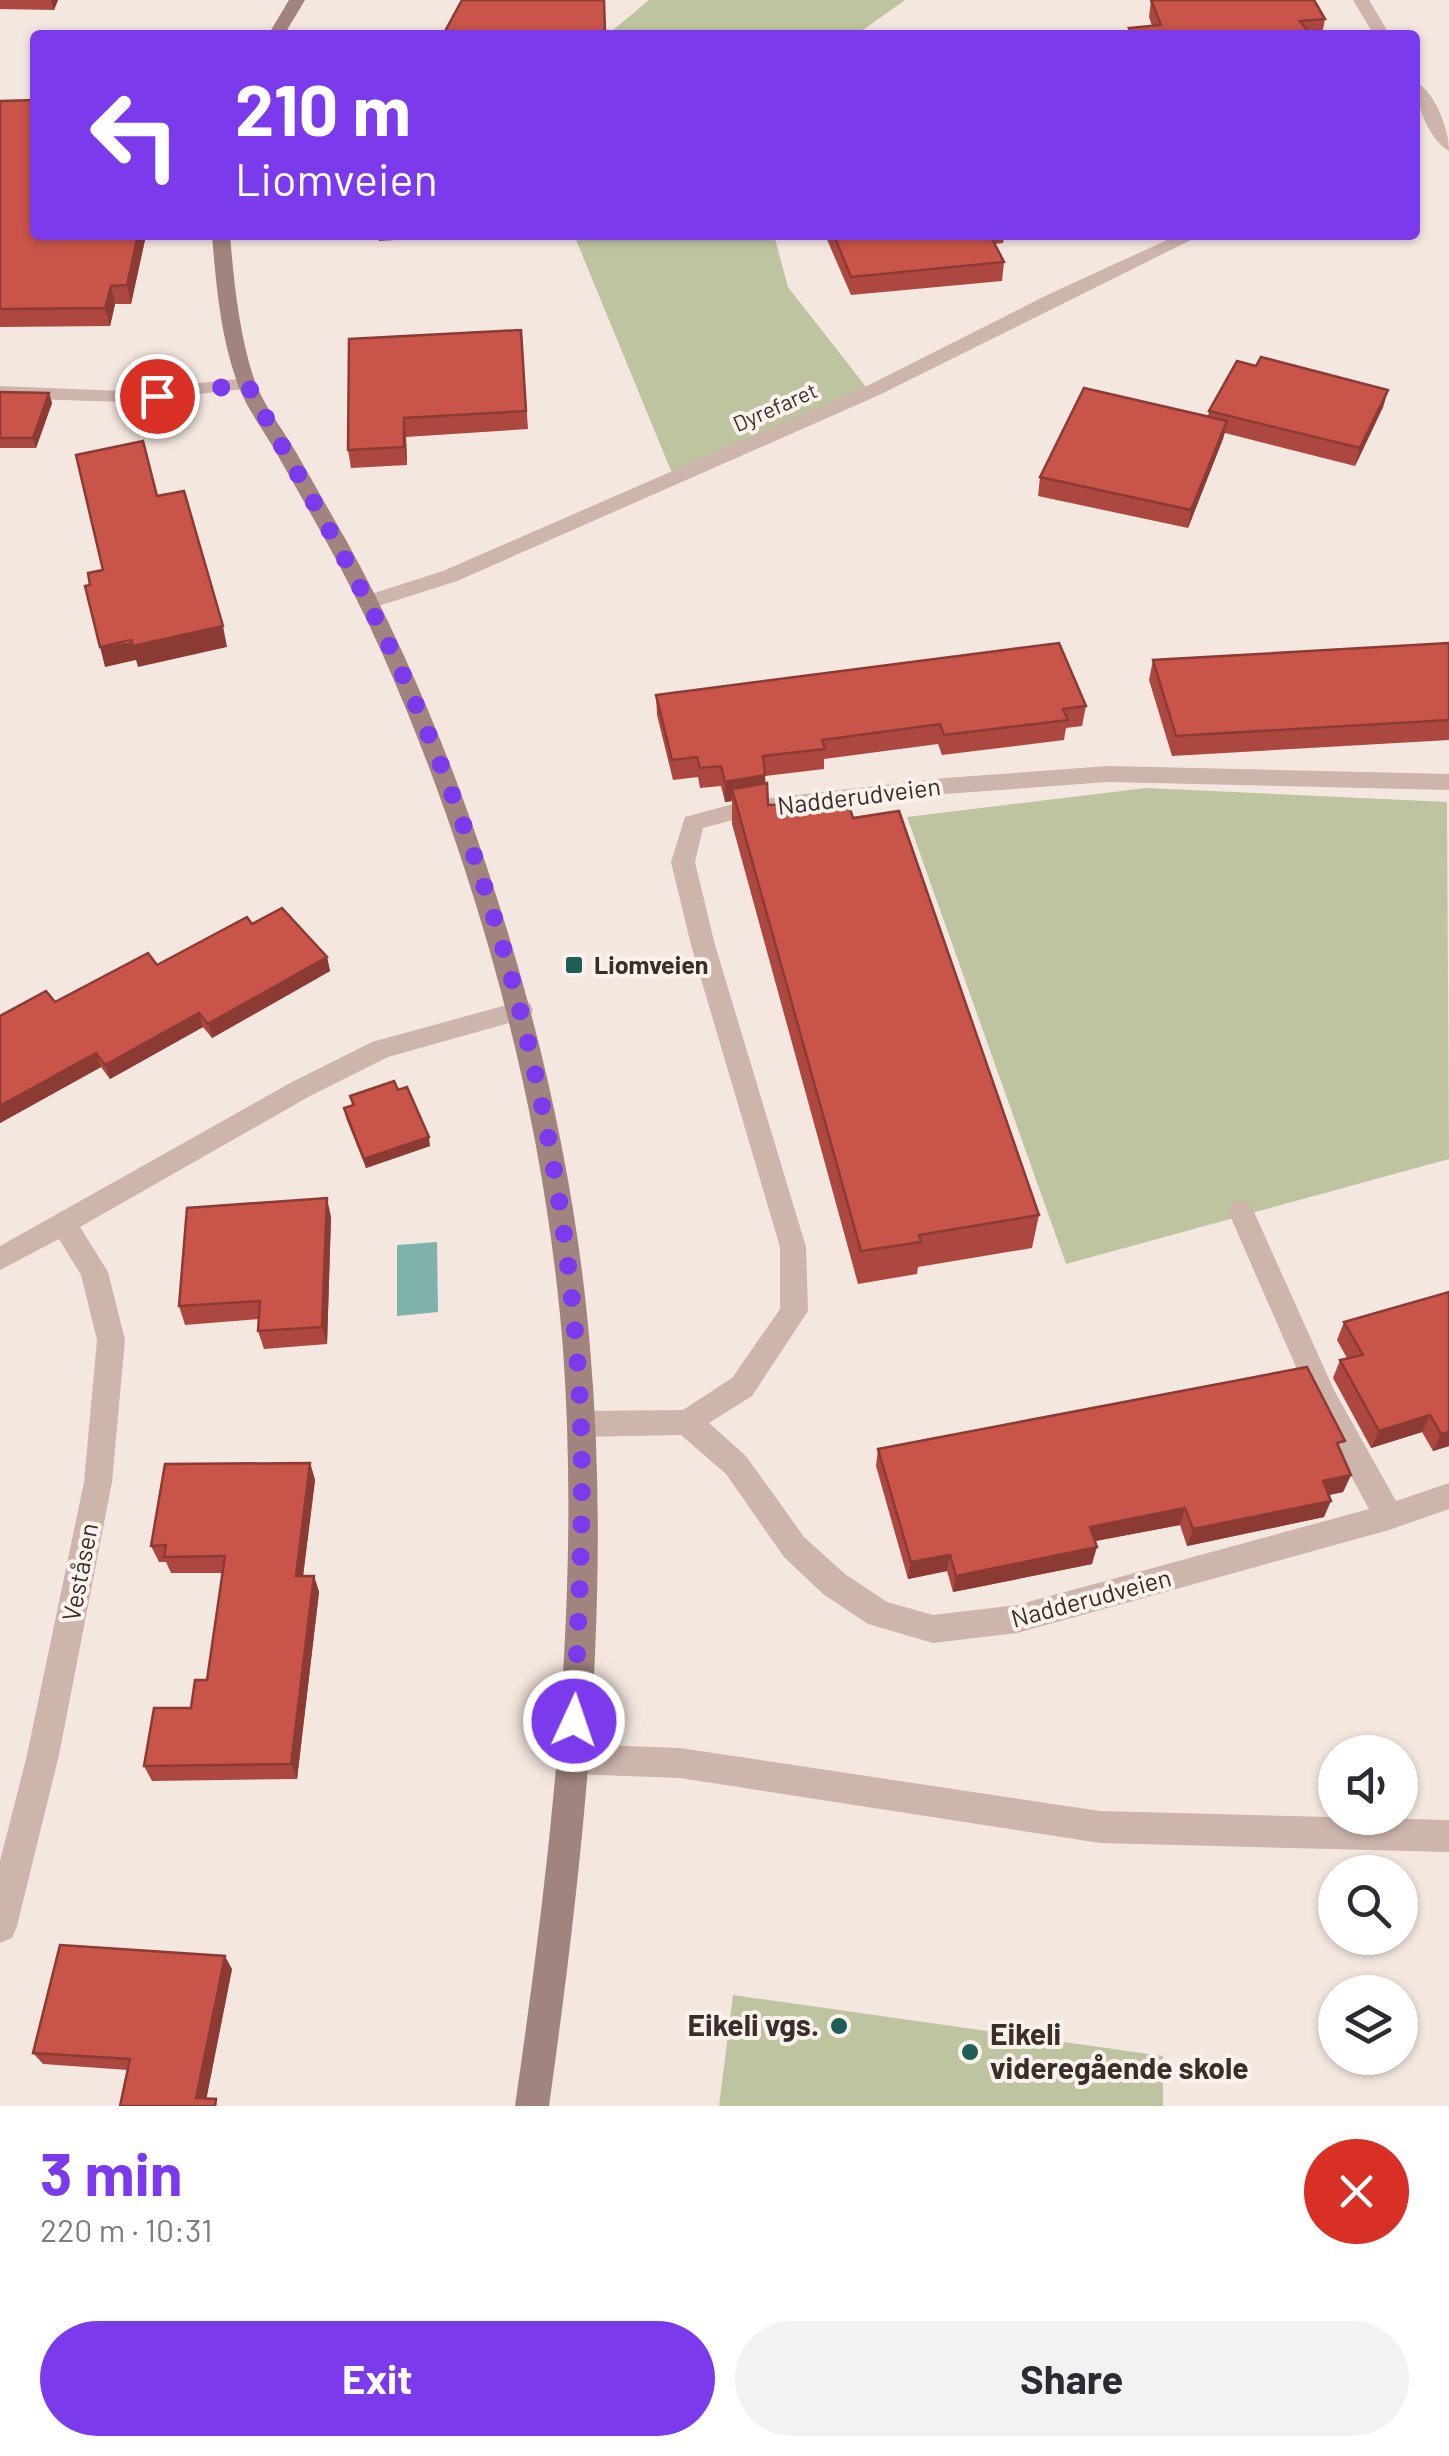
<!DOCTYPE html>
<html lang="en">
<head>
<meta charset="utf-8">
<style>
  :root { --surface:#fff; --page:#f2f2f3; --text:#2b2b33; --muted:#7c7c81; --accent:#7c3aed }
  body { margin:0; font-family:Barlow,sans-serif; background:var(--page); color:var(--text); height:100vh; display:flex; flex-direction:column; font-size:38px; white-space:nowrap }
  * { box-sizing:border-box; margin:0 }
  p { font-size:32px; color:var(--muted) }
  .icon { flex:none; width:55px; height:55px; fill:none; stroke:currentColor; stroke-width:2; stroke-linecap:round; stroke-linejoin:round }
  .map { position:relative; height:2106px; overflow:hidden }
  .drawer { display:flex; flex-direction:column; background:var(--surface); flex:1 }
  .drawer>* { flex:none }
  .banner { position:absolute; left:30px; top:30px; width:1390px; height:210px; border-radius:10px; box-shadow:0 2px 8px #0004; background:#7c3aed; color:#fff; overflow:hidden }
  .controls { position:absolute; left:1318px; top:1735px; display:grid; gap:20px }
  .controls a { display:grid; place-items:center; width:100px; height:100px; border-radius:50%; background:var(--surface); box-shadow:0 2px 8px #0004; font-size:50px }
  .pin { position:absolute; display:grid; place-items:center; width:85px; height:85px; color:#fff; margin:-42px; border:5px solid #fff; border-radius:50%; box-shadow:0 2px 10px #0007 }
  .me { position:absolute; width:110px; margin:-55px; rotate:3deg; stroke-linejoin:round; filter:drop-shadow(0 0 8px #0008) }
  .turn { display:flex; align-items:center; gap:35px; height:210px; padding:0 40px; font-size:45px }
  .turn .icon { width:130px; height:130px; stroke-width:2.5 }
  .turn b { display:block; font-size:70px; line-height:85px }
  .round { display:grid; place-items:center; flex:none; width:105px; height:105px; border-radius:52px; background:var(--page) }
  .summary { display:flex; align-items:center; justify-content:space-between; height:170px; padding:0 40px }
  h1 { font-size:60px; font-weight:700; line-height:75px; color:var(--accent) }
  .cta { display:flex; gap:20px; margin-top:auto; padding:20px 40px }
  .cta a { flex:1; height:115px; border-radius:60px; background:var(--accent); color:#fff; font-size:40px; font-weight:700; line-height:115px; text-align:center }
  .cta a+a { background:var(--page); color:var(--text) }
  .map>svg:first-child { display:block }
</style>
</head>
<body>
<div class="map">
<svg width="1449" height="2106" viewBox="0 0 1449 2106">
  <rect width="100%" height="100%" fill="#f4e7e0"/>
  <g fill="#bec4a0">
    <path d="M 649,0 L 905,0 L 856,35 L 607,35 Z"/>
    <path d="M 574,235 L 774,235 L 788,287 L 870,392 L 674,478 Z"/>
    <path d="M 1146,788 L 1447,802 L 1449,1159 L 1066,1264 L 907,817 Z"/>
    <path d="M 733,1995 L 1163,2056 L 1163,2106 L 719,2106 Z"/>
  </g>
  <path fill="#7fb2ab" d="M 437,1242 L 438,1312 L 397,1316 L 397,1245 Z"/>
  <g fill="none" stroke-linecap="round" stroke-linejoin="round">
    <g fill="#cdb5ac" fill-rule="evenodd">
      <path d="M 1108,766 L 1449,774 L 1449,790 L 1108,782 L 945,794 L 744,817 L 703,828 L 695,862 L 715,945 L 806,1247 L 808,1311 L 752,1396 L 709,1423 L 746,1456 L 804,1537 L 845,1574 L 887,1602 L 933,1615 L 1017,1605 L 1369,1509 L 1313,1406 L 1228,1211 L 1232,1203 L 1241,1200 L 1250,1203 L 1334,1390 L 1396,1501 L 1449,1483 L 1449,1509 L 1389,1530 L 1017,1633 L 933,1643 L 868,1624 L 823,1594 L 784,1557 L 726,1474 L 681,1435 L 581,1437 L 571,1433 L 567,1424 L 571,1415 L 581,1411 L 683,1410 L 732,1378 L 780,1309 L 780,1247 L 691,945 L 671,862 L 685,817 L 744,801 L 945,778 Z"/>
      <path d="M 572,1744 L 680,1748 L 1100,1811 L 1449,1820 L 1449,1852 L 1100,1843 L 680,1778 L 572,1774 L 561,1770 L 556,1759 L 561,1748 Z"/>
    </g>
    <g fill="#cdb5ac" fill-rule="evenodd">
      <path d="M 1353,0 L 1369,0 L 1390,35 L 1374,35 Z"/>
      <path d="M 1415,81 C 1435,92 1449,129 1449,151 C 1429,140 1415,103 1415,81 Z"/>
      <path d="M 1178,235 L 1201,235 L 877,396 L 457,581 L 369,609 L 359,602 L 362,597 L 443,571 L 863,388 L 1047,295 Z"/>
      <path d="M 247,378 L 256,384 L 254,388 L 124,402 L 0,398 L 0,386 L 124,391 Z"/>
      <path d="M 521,1001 L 530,1003 L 533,1010 L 530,1017 L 388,1057 L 310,1096 L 80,1227 L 108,1272 L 125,1340 L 112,1482 L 59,1755 L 17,1926 L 12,1938 L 0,1943 L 0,1861 L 27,1755 L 84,1482 L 97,1340 L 81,1275 L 59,1239 L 0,1270 L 0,1246 L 292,1082 L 372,1042 Z"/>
    </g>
    <g fill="#a1847d" fill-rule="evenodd">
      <path d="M 289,0 L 305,0 L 284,35 L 268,35 Z"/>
      <path d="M 212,235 L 230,235 C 234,283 239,333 254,379 C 263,404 279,424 293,447 C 311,478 328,509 346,540 C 390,620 427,703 459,788 C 526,969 574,1155 590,1347 C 612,1600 584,1856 549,2106 L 515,2106 C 551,1856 581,1602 563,1349 C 548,1157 503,970 437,789 C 406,704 370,620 326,541 C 308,509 291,478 273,447 C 260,425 244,404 236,379 C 220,333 216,283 212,235 Z"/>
    </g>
  </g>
  <g fill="#ac4840">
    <path d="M 0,0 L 58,0 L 54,10 L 0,9 Z"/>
    <path d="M 1151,0 L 1325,19 L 1322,35 L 1128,35 L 1129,28 L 1152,26 L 1149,17 Z"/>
    <path d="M 0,101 L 35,235 L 146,235 L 131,304 L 115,304 L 110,326 L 0,327 Z"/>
    <path d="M 378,235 L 479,235 L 379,241 Z"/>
    <path d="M 825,235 L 1010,235 L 1009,238 L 1004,238 L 1003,243 L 995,244 L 1004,262 L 1002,281 L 851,295 Z"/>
    <path d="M 521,330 L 528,429 L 406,437 L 407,465 L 351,468 L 348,450 Z"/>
    <path d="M 1256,366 L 1388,390 L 1383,407 L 1355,466 L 1225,433 L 1188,528 L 1038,496 L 1040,477 L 1208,416 L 1209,411 Z"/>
    <path d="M 0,392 L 49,393 L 52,403 L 36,448 L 0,448 Z"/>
    <path d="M 1449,643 L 1449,740 L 1172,756 L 1149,680 L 1153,660 Z"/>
    <path d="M 656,695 L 1086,706 L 1082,726 L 1066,728 L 1064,740 L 942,755 L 938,744 L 824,759 L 824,769 L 765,776 L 768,805 L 853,818 L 1039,1215 L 1032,1248 L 918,1267 L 917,1274 L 858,1284 L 732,824 L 732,801 L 725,802 L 721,786 L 700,788 L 698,777 L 673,780 L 657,715 Z"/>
    <path d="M 252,924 L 327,957 L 330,971 L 212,1038 L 203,1027 L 110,1079 L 101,1067 L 0,1123 L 0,1016 L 55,1002 L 157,965 Z"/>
    <path d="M 350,1096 L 430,1146 L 366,1168 L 346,1118 L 344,1108 L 352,1105 Z"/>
    <path d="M 331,1217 L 327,1344 L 264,1349 L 258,1331 L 259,1319 L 185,1325 L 179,1306 Z"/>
    <path d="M 1449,1292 L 1449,1446 L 1433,1451 L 1422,1432 L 1371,1448 L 1333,1378 L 1340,1360 L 1347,1358 L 1337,1340 L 1344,1322 Z"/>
    <path d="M 878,1449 L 1340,1451 L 1351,1475 L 1343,1492 L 1329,1495 L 1324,1517 L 1187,1546 L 1180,1525 L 1095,1541 L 1092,1564 L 953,1592 L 947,1571 L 908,1579 L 876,1466 Z"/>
    <path d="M 310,1463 L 315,1480 L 303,1576 L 314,1576 L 319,1592 L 297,1779 L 152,1781 L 144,1766 L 191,1708 L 207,1680 L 223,1573 L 171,1573 L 166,1562 L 159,1562 L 151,1546 Z"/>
    <path d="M 232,1969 L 206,2099 L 221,2106 L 128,2070 L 43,2064 L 33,2053 Z"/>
  </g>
  <g fill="#8c3b34">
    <path d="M 51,0 L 58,0 L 54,10 Z"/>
    <path d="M 138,235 L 146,235 L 131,304 L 127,285 Z"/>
    <path d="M 111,286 L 115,304 L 110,326 L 105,308 Z"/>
    <path d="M 1388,390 L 1383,407 L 1355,466 L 1360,448 Z"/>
    <path d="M 49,393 L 52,403 L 36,448 L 33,438 Z"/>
    <path d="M 404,418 L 406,437 L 407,465 L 404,447 Z"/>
    <path d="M 1227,421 L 1223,439 L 1188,528 L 1191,510 Z"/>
    <path d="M 223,626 L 227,647 L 138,667 L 136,660 L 105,667 L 100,647 Z"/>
    <path d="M 765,775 L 764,795 L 732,789 L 732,801 L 725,802 L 725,782 Z"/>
    <path d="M 327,957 L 330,971 L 212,1038 L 208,1024 Z"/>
    <path d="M 199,1013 L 203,1027 L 110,1079 L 105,1065 Z"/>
    <path d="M 96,1053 L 101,1067 L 0,1123 L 0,1106 Z"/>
    <path d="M 429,1137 L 430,1146 L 366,1168 L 364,1159 Z"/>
    <path d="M 327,1198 L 331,1217 L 327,1344 L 322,1327 Z"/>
    <path d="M 1430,1415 L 1422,1432 L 1371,1448 L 1379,1431 Z"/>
    <path d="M 1449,1432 L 1449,1446 L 1433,1451 L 1441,1434 Z"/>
    <path d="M 310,1463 L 315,1480 L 301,1592 L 296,1576 Z"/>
    <path d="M 1351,1475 L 1343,1492 L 1315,1498 L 1323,1481 Z"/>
    <path d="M 1331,1501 L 1324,1517 L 1187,1546 L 1193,1529 Z"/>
    <path d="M 1185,1508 L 1180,1525 L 1085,1543 L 1090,1527 Z"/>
    <path d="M 1097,1547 L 1092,1564 L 953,1592 L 956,1576 Z"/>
    <path d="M 950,1555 L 947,1571 L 908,1579 L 911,1562 Z"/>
    <path d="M 314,1576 L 319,1592 L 297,1779 L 291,1764 Z"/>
    <path d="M 225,1956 L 232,1969 L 205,2106 L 196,2098 Z"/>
  </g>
  <g fill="#c8544a" stroke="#8c3b34" stroke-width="2.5">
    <path d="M 462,0 L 604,0 L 605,33 L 592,35 L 443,35 Z"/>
    <path d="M 1151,0 L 1314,0 L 1325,19 L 1300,21 L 1311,35 L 1133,35 L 1129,28 L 1161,25 Z"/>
    <path d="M 35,100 L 35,235 L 138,235 L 127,285 L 111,286 L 105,308 L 0,309 L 0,101 Z"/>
    <path d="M 834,235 L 990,235 L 1004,262 L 851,277 Z"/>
    <path d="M 521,330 L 526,411 L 404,418 L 404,447 L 348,450 L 349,339 Z"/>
    <path d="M 1261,357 L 1388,390 L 1360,448 L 1209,411 L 1237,361 L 1256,366 Z"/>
    <path d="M 1084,388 L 1227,421 L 1191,510 L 1040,477 Z"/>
    <path d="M 0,392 L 49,393 L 33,438 L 0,438 Z"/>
    <path d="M 143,441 L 157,496 L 184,491 L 223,626 L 133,646 L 131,640 L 100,647 L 85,586 L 90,585 L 88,573 L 103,570 L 76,455 Z"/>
    <path d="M 1059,643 L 1086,706 L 1063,709 L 1068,720 L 944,735 L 940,724 L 822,740 L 825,749 L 763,756 L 765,775 L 725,782 L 721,766 L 700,768 L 697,757 L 672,760 L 656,695 Z"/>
    <path d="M 1449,643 L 1449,720 L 1176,736 L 1153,660 Z"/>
    <path d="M 767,783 L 768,805 L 848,802 L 853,818 L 899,811 L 1039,1215 L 919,1235 L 921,1242 L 861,1251 L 732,789 Z"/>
    <path d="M 282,908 L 327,957 L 208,1024 L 199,1013 L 105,1065 L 96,1053 L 0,1106 L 0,1016 L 46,991 L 55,1002 L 148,953 L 157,965 L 247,917 L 252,924 Z"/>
    <path d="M 394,1081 L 398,1090 L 407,1087 L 429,1137 L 364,1159 L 344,1108 L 354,1105 L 350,1096 Z"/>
    <path d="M 327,1198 L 322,1327 L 258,1331 L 260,1301 L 179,1306 L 187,1208 Z"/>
    <path d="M 1449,1292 L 1449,1432 L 1441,1434 L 1430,1415 L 1379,1431 L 1340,1360 L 1363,1355 L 1344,1322 Z"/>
    <path d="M 1307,1367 L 1345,1441 L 1337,1443 L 1351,1475 L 1323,1481 L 1331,1501 L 1193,1529 L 1185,1508 L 1090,1527 L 1097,1547 L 956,1576 L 950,1555 L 911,1562 L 878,1449 Z"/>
    <path d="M 310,1463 L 296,1576 L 314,1576 L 291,1764 L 144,1766 L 154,1708 L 191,1708 L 195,1680 L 207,1680 L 225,1556 L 164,1557 L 166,1545 L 151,1546 L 165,1464 Z"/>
    <path d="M 60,1945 L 225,1956 L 196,2098 L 216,2099 L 215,2106 L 120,2106 L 130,2059 L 33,2053 Z"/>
  </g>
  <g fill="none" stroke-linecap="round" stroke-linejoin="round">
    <path stroke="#7c3aed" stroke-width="18" stroke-dasharray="0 32.4" d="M 157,396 L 247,384 C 300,479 356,572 401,671 C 508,907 571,1167 581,1426 C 584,1524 578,1623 574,1721"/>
  </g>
  <g fill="#1f5e57" stroke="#fbf2ed" stroke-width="4">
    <rect x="564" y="955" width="20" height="20" rx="5"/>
    <circle cx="839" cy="2026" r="10"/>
    <circle cx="970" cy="2052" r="10"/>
  </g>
  <g text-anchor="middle" stroke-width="8" stroke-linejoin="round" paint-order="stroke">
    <g font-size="22" fill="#3b2d2b" stroke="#fbf2ed">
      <text transform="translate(775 407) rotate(-24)" y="8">Dyrefaret</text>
    </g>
    <g font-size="25" fill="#3b2d2b" stroke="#fbf2ed">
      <text transform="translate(859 796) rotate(-7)" y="9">Nadderudveien</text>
      <text transform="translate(80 1572) rotate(-79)" y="9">Veståsen</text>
      <text transform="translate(1091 1598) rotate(-15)" y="9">Nadderudveien</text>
    </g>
    <g font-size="25" font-weight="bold" fill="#3b2d2b" stroke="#fbf2ed" text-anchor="start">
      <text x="594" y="974">Liomveien</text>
    </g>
    <g font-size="30" font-weight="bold" fill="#3b2d2b" stroke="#fbf2ed" text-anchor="end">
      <text x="819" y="2036">Eikeli vgs.</text>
      <text x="990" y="2045" text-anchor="start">Eikeli<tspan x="990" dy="34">videregående skole</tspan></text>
    </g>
  </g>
</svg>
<div class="controls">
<a><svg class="icon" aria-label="sound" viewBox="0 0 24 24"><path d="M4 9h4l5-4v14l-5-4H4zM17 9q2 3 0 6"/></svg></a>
<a><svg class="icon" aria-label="search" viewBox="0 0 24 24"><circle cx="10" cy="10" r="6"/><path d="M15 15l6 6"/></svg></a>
<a><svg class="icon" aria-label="layers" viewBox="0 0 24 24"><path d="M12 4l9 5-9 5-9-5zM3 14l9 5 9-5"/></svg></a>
</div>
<div class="pin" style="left:157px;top:396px;background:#d93025"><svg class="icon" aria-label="arrive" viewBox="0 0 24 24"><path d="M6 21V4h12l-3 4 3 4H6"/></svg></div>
<svg class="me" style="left:574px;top:1721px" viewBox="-20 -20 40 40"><circle r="17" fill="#7c3aed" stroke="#fff" stroke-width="3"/><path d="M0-11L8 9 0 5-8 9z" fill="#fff"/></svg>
<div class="banner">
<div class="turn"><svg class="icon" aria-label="left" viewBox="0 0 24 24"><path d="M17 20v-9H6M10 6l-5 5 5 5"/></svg><div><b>210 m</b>Liomveien</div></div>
</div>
</div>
<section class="drawer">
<div class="summary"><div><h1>3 min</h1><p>220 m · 10:31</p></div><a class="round" style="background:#d93025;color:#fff"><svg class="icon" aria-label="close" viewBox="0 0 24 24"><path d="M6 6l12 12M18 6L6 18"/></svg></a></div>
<div class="cta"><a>Exit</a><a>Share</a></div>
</section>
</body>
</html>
